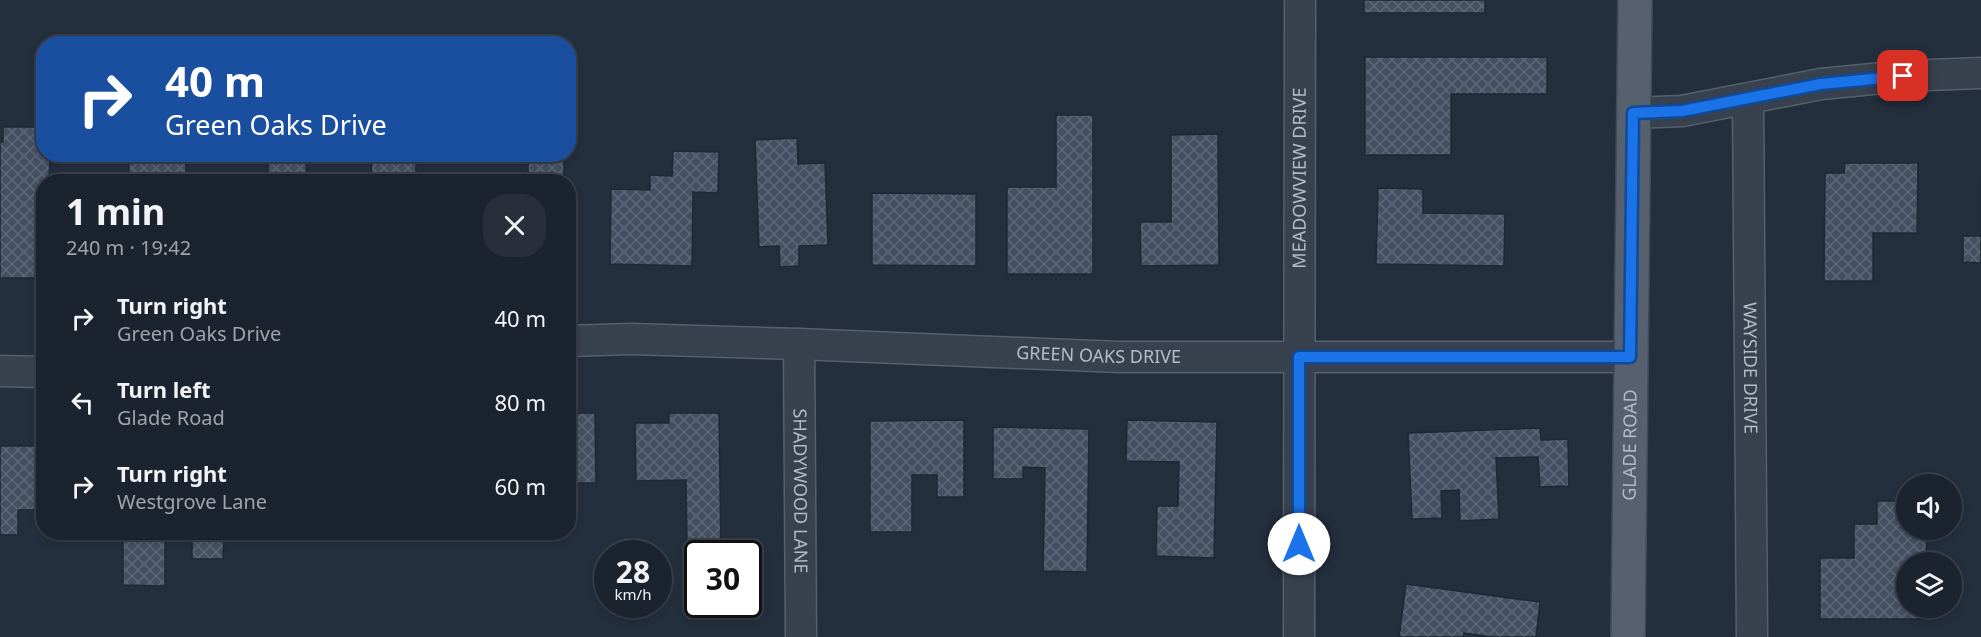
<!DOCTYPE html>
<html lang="en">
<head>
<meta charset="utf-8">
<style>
  :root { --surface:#1b232e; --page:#282f3a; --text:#f1f3f6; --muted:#a0a4aa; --line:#39404a }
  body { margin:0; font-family:"Noto Sans",sans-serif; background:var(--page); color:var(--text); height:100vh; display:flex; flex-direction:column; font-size:22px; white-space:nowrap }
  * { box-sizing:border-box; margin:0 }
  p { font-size:20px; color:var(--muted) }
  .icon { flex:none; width:33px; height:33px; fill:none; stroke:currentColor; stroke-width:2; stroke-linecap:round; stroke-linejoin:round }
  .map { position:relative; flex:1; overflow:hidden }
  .sheet { position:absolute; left:36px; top:174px; width:540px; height:366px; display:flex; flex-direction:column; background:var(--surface); border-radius:24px; box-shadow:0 3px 9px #0003,0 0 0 2px var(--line) }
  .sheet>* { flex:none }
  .top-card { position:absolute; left:36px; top:36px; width:540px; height:126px; border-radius:24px; box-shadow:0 3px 9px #0003,0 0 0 2px var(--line); background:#1a4fa0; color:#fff; overflow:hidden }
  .fabs { position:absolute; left:1896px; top:474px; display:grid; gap:12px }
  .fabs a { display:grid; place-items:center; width:66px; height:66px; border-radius:50%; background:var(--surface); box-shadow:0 3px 9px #0003,0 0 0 2px var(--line); font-size:30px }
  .speed { position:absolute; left:594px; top:540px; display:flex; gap:12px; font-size:30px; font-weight:700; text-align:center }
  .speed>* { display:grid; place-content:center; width:78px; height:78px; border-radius:50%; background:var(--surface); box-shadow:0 3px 9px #0003,0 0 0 2px var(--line); line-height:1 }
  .speed small { font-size:15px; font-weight:400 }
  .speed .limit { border:3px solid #111; border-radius:9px; background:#fff; color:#111 }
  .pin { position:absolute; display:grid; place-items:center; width:51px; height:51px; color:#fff; margin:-26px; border-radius:12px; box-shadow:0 3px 9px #0006 }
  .me { position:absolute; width:66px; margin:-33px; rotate:0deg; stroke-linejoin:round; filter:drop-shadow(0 0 4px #0008) }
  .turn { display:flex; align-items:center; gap:21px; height:126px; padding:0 30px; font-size:27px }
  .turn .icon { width:78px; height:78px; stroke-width:2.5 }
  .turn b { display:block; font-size:42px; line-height:51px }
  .round { display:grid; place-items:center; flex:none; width:63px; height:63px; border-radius:24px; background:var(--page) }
  .headline { display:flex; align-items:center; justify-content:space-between; height:102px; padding:0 30px }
  h1 { font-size:36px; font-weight:700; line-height:45px }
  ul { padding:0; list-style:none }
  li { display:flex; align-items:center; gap:18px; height:84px; padding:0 30px }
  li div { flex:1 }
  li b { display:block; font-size:22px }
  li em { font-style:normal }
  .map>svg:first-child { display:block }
</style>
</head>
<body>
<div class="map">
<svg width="1981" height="637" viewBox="0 0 1981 637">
  <defs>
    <pattern id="building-cross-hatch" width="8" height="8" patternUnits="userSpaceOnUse" patternTransform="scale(1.5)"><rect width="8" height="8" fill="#455162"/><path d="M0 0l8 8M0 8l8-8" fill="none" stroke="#5d6877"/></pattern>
  </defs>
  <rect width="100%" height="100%" fill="#242f3e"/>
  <g fill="url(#building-cross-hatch)" stroke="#1f2835" stroke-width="1.5">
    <rect x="1364" y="0" width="121" height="13"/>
    <path d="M 1365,57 L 1547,57 L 1547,94 L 1451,94 L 1451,155 L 1365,155 Z"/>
    <path d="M 1056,115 L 1093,115 L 1093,274 L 1007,274 L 1007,187 L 1056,187 Z"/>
    <path d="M 3,127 L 44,127 L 44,154 L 50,154 L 49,182 L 44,182 L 44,278 L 0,278 L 0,142 L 3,142 Z"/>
    <path d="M 1218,134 L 1219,265 L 1141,266 L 1140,222 L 1171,222 L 1171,135 Z"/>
    <path d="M 797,138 L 798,164 L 825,163 L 828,245 L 799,246 L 799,266 L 780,267 L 779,246 L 759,247 L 755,140 Z"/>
    <path d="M 673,151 L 719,152 L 718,193 L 693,192 L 692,266 L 610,264 L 611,189 L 650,190 L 650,175 L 672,176 Z"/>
    <path d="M 372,154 L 416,154 L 416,182 L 371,182 Z"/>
    <rect x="528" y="154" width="36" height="28"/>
    <path d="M 306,156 L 307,182 L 268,182 L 268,157 Z"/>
    <rect x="129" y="162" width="57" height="20"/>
    <path d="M 1845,163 L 1918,163 L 1917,233 L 1873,233 L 1873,281 L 1824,281 L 1825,173 L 1844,173 Z"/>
    <path d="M 1981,178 L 1981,263 L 1963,262 L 1963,236 L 1981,236 Z"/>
    <path d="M 1378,188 L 1423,189 L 1423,213 L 1505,214 L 1504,266 L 1376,264 Z"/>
    <path d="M 872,193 L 976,194 L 976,266 L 872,265 Z"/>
    <rect x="568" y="199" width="6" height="60"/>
    <path d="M 568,413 L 595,413 L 596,483 L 568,483 Z"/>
    <path d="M 669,413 L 719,413 L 721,554 L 698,554 L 698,604 L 722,604 L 722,607 L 688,607 L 686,480 L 636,481 L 635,423 L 669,423 Z"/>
    <path d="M 964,420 L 964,497 L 937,497 L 937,475 L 912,475 L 912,532 L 870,532 L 870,421 Z"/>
    <path d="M 1127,420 L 1217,422 L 1214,558 L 1156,556 L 1157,506 L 1178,506 L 1179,462 L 1126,461 Z"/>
    <path d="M 993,427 L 1089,429 L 1087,572 L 1043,571 L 1045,468 L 1023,467 L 1023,479 L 993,479 Z"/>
    <path d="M 1540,428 L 1541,440 L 1568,439 L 1569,486 L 1540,487 L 1538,457 L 1496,458 L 1499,519 L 1460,521 L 1459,490 L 1441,491 L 1442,518 L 1412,519 L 1408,433 Z"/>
    <path d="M 0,446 L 44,446 L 44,510 L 18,510 L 18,535 L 0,535 Z"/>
    <path d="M 1877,501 L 1906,501 L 1906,530 L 1927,530 L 1926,562 L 1906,562 L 1906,608 L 1926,608 L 1925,619 L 1820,619 L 1820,558 L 1854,558 L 1854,524 L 1877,524 Z"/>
    <path d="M 123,532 L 165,532 L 165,586 L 123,585 Z"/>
    <path d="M 192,532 L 224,532 L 223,559 L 192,559 Z"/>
    <path d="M 1406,584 L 1540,602 L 1536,637 L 1493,637 L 1464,633 L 1463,637 L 1399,637 Z"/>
  </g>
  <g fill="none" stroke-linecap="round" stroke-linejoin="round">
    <defs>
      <g id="minor">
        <path id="s1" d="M 1748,100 L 1752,637"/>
        <path d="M 1633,113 L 1682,111 L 1821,84 L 1903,76 L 1981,73"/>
        <path id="s2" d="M 568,341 L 631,339 L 799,344 L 1119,357 L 1630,357"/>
        <path id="s3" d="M 799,344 L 801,637"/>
        <path d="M 0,371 L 44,372"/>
        <path id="s4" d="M 1299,637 L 1300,0"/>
      </g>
      <g id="major">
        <path id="s5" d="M 1628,637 L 1635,0"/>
      </g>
    </defs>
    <use href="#minor" stroke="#565f6c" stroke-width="33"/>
    <use href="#major" stroke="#414a57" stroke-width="36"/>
    <use href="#minor" stroke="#38414e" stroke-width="30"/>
    <use href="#major" stroke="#56606e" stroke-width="33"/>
  </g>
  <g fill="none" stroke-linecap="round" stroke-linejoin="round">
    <defs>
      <path id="route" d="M 1299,544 L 1299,357 L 1630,357 L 1633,113 L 1682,111 L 1821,84 L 1903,76"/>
    </defs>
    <use href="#route" stroke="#114b97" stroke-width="15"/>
    <use href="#route" stroke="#1a73e8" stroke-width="10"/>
  </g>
  <g text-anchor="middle" stroke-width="4.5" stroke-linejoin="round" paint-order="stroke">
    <g font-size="18" fill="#b4bcc9" stroke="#1d2633">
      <text dy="6" stroke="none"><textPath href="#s4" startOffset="459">MEADOWVIEW DRIVE</textPath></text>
      <text dy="6" stroke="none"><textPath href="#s2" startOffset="531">GREEN OAKS DRIVE</textPath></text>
      <text dy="6" stroke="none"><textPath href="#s1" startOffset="268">WAYSIDE DRIVE</textPath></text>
      <text dy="6" stroke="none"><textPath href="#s5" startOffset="192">GLADE ROAD</textPath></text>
      <text dy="6" stroke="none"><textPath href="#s3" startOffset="147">SHADYWOOD LANE</textPath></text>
    </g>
  </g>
</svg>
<div class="fabs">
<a><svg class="icon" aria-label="sound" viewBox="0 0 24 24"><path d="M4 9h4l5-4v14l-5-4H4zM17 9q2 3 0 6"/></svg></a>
<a><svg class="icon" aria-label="layers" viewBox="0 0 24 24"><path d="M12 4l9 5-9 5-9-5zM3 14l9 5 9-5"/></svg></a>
</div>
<div class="speed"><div>28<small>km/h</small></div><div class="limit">30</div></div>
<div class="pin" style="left:1903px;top:76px;background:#d93025"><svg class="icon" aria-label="arrive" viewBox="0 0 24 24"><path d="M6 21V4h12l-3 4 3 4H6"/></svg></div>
<svg class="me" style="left:1299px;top:544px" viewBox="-20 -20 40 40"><circle r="19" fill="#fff"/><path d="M0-13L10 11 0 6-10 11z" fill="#1a73e8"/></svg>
<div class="top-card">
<div class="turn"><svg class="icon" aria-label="right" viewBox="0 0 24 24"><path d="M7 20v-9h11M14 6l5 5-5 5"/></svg><div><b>40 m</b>Green Oaks Drive</div></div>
</div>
<section class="sheet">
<div class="headline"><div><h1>1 min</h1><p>240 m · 19:42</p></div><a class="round"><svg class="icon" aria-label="close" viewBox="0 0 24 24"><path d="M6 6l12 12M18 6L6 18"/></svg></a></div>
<ul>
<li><svg class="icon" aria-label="right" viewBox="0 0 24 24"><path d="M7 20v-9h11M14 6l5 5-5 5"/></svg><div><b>Turn right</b><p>Green Oaks Drive</p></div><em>40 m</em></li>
<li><svg class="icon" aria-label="left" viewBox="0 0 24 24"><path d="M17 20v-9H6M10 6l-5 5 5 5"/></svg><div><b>Turn left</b><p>Glade Road</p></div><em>80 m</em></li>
<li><svg class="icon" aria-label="right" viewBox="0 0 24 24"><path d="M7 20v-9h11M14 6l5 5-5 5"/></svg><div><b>Turn right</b><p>Westgrove Lane</p></div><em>60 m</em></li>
</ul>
</section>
</div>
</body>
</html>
